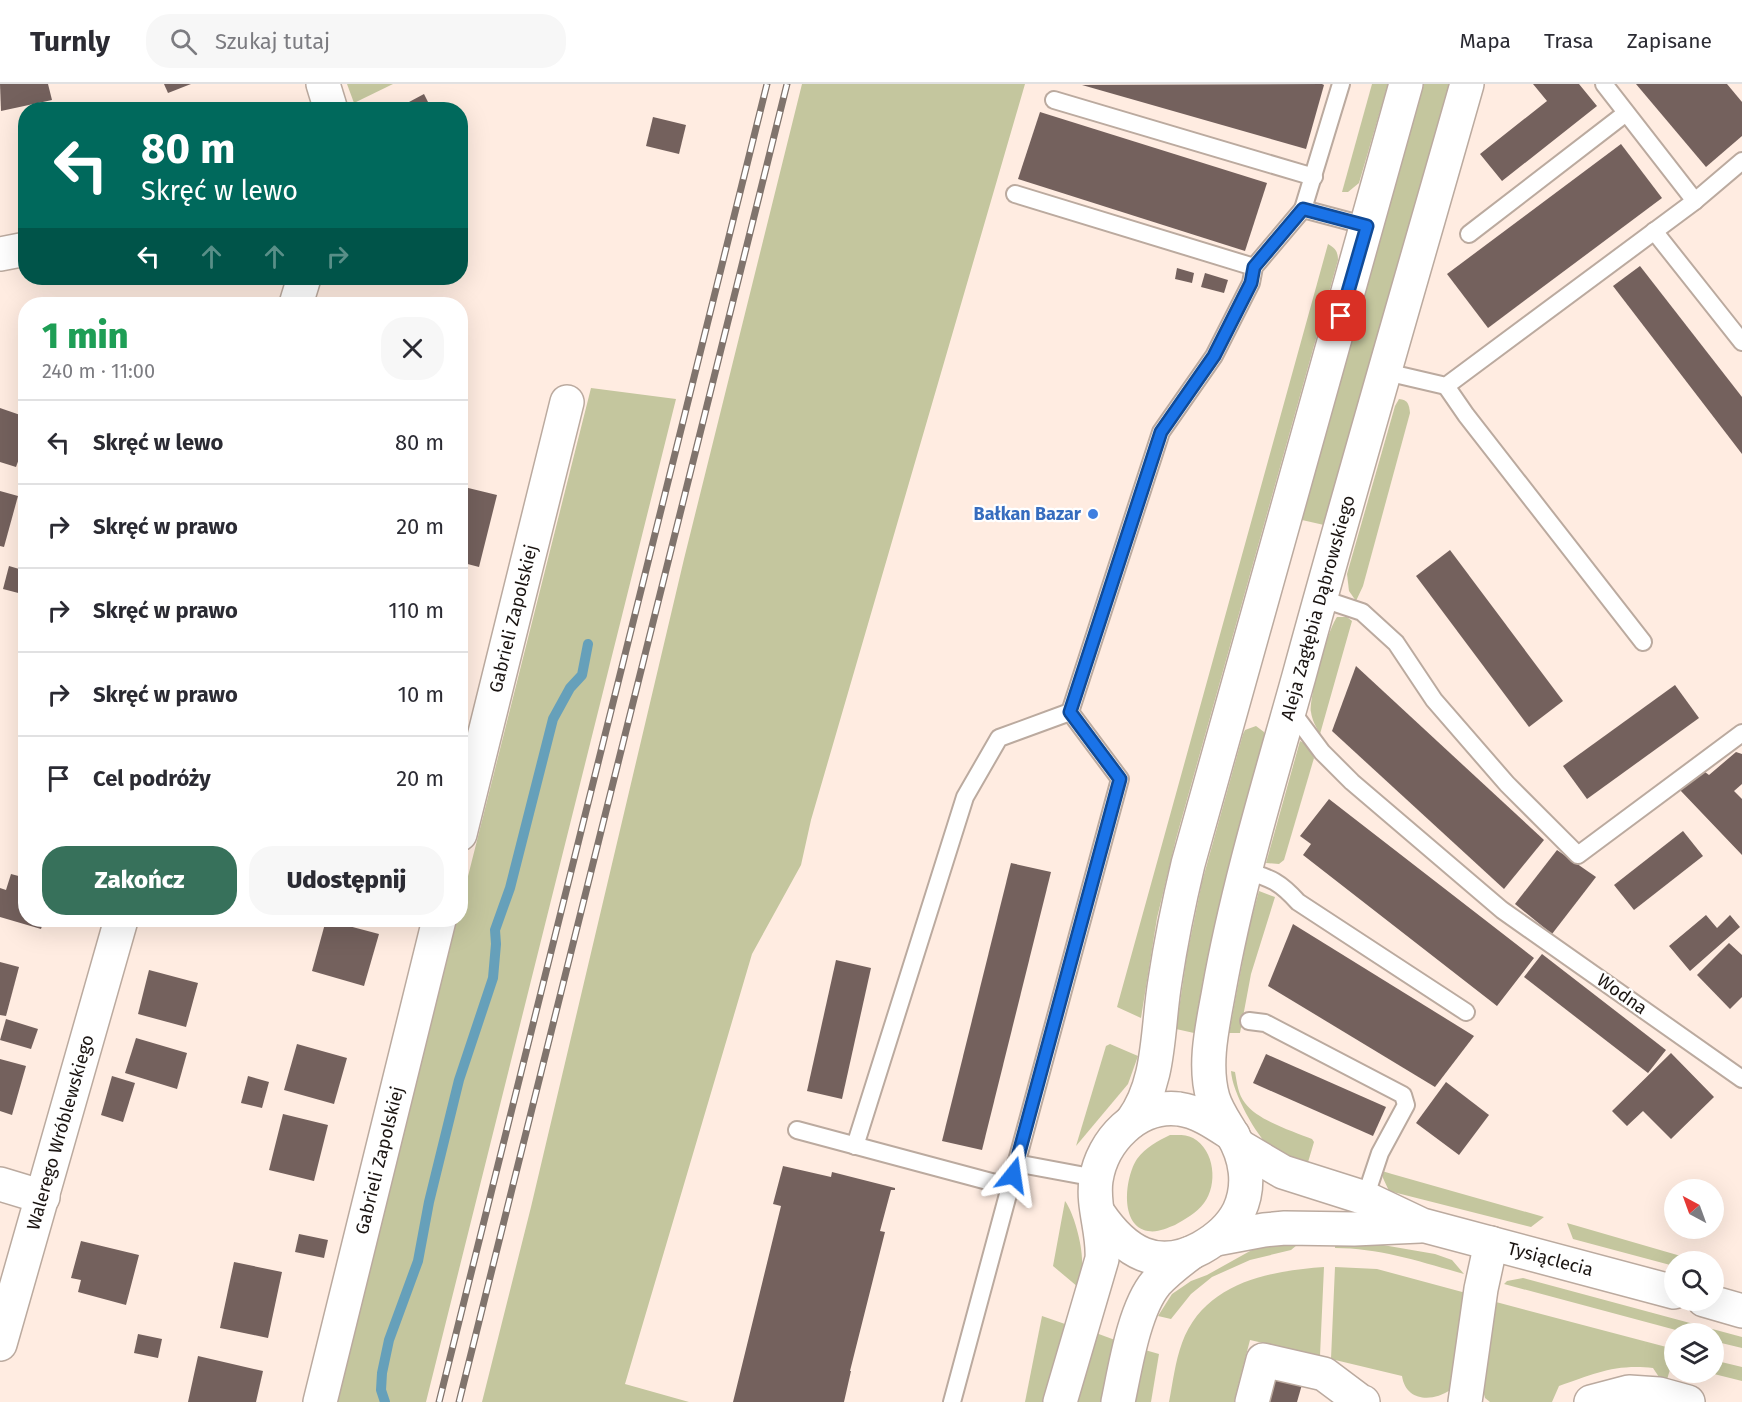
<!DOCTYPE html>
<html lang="pl">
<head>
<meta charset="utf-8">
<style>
  :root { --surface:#fff; --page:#f7f7f7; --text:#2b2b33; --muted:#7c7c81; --line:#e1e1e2; --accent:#37715b }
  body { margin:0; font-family:"Fira Sans",sans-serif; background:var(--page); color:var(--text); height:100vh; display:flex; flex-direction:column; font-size:22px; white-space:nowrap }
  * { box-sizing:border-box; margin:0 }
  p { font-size:20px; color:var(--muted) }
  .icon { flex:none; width:33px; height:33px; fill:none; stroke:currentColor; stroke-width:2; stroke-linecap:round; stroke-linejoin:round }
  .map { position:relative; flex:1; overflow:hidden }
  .drawer { position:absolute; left:18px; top:213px; width:450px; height:630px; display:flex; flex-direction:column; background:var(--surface); border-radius:24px; box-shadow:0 6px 24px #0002 }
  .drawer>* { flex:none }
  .banner { position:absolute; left:18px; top:18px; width:450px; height:183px; border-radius:24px; box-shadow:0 6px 24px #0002; background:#00695c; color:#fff; overflow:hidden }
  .needle { width:39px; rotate:319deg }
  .fabs { position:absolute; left:1664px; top:1095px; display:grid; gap:12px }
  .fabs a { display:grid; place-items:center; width:60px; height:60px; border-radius:50%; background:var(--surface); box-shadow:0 6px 24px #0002; font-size:30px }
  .pin { position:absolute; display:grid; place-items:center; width:51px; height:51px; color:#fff; margin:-26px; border-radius:12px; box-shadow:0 3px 9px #0006 }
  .me { position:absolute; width:66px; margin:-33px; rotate:15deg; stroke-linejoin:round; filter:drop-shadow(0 0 4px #0008) }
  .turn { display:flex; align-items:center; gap:21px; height:126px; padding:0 24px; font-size:27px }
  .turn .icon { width:78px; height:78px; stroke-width:2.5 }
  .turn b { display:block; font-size:42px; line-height:51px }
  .lanes { display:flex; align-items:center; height:57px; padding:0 24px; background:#0003; justify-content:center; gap:30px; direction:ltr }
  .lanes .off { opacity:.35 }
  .round { display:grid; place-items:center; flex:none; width:63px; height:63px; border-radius:24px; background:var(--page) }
  .head { display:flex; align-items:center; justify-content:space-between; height:102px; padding:0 24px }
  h1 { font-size:36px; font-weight:800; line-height:45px; color:#1e9e55 }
  .primary-button { display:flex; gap:12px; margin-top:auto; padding:12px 24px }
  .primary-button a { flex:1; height:69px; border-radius:24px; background:var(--accent); color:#fff; font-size:24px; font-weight:800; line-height:69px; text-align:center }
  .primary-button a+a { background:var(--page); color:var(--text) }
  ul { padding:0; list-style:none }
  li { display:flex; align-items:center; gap:18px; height:84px; padding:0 24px; border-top:2px solid var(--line) }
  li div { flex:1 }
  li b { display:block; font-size:22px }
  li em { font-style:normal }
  header { display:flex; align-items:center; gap:36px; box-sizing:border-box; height:84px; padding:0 30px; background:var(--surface); border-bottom:2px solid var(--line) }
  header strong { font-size:28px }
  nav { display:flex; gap:33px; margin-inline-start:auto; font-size:21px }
  .search { width:420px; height:54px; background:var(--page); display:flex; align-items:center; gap:15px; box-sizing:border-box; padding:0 21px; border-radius:24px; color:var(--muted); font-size:22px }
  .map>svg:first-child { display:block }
</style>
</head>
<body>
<header>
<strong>Turnly</strong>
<div class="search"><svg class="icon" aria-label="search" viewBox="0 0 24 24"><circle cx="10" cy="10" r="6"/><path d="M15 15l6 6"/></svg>Szukaj tutaj</div>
<nav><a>Mapa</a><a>Trasa</a><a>Zapisane</a></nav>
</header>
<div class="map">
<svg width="1742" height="1318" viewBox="0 0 1742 1318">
  <rect width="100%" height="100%" fill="#ffece1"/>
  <g fill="#c4c69e">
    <path d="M 347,0 L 393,0 L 354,19 Z"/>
    <path d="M 802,0 L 1025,0 L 811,736 L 801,781 L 752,870 L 625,1300 L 689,1318 L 482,1318 L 531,1123 L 684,475 Z"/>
    <path d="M 1372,0 L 1388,0 L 1359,99 L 1348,108 L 1342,108 Z"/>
    <path d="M 1424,0 L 1449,0 L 1324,441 L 1302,436 Z"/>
    <path d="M 1328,160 C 1335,164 1338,167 1338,176 L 1176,755 L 1157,834 L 1141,934 L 1117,923 Z"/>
    <path d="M 591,304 L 676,315 L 426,1318 L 335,1318 L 457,836 L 460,836 L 461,820 Z"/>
    <path d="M 1399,315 C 1408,316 1409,320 1410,329 L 1363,502 L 1356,517 L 1349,507 L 1347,490 L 1395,322 Z"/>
    <path d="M 1337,533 L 1347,533 L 1352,537 L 1320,650 C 1316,643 1312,636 1311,628 C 1309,613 1328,545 1337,533 Z"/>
    <path d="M 1256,642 L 1264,648 L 1265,653 C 1237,751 1209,848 1194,949 L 1176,945 L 1187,871 L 1202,798 L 1243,650 L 1245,646 Z"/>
    <path d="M 1300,657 L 1306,660 L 1314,674 L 1284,776 L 1279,780 L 1266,779 Z"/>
    <path d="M 1259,807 L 1275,813 L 1251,890 L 1240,949 L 1229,949 L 1249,843 Z"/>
    <path d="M 1110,960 L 1138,972 L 1128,1000 L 1076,1062 L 1106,962 Z"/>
    <path d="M 1231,987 L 1235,988 C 1237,999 1238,1010 1245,1019 C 1257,1036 1292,1047 1312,1055 L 1314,1058 L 1306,1085 C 1296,1079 1283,1074 1273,1066 C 1257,1054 1232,1008 1231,987 Z"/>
    <path d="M 1170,1051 C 1177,1051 1186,1050 1193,1054 C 1215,1066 1218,1101 1204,1119 C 1197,1129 1185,1135 1175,1141 C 1167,1144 1157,1149 1148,1147 C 1119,1142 1125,1093 1137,1075 C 1146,1063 1158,1057 1170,1051 Z"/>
    <path d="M 1382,1087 L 1392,1090 L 1544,1133 L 1531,1143 L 1389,1107 L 1383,1094 Z"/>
    <path d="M 1065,1117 C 1074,1129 1083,1163 1082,1179 C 1082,1187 1080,1195 1078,1203 L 1053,1182 Z"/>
    <path d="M 1567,1139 L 1698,1177 L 1674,1178 L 1674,1182 L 1573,1155 Z"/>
    <path d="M 1298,1155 L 1297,1161 L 1291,1166 L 1250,1176 L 1212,1193 L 1191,1210 L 1171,1235 L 1158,1232 L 1172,1210 L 1191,1197 L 1207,1191 L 1259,1162 Z"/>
    <path d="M 1335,1156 L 1377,1160 L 1435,1170 L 1452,1176 L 1464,1190 C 1421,1178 1380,1164 1335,1164 Z"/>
    <path d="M 1324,1183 L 1320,1272 L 1250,1256 L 1234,1318 L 1169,1318 C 1173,1298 1175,1278 1182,1259 C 1204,1199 1268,1187 1324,1183 Z"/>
    <path d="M 1335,1183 L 1377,1185 L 1466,1209 L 1450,1306 C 1433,1318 1406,1318 1402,1292 L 1331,1275 Z"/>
    <path d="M 1523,1194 L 1742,1253 L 1742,1264 L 1713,1257 L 1713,1250 L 1687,1249 L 1504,1200 L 1507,1197 Z"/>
    <path d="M 1496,1218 L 1674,1265 L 1674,1279 L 1672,1279 L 1665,1302 L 1653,1284 C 1614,1280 1594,1290 1559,1302 L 1552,1318 L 1490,1318 L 1485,1314 L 1482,1303 Z"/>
    <path d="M 1042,1232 L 1065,1240 L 1043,1318 L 1025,1318 Z"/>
    <path d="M 1096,1249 L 1115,1256 L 1102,1318 L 1075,1318 Z"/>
    <path d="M 1145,1266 L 1159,1270 L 1151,1318 L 1135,1318 Z"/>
    <path d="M 1713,1276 L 1742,1283 L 1742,1297 L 1710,1289 L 1713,1288 Z"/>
  </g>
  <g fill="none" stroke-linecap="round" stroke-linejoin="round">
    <path stroke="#66a0ba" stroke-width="10" d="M 385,1318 L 381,1306 L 382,1289 L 389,1256 L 418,1177 L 429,1118 L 459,996 L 493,894 L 496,860 L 495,846 L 510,804 L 553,635 L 570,604 L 582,591 L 588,560"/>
  </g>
  <g fill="#74615d">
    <path d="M 0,0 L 48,0 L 52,16 L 1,27 Z"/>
    <path d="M 164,0 L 191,0 L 168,9 Z"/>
    <path d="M 1322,0 L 1324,1 L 1306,65 L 1082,1 Z"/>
    <path d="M 1533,0 L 1579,0 L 1597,22 L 1502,97 L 1480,70 L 1547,17 Z"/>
    <path d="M 1636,0 L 1727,0 L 1742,18 L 1742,52 L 1706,83 Z"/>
    <path d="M 424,10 L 432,26 L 394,26 Z"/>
    <path d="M 1040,28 L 1267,99 L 1245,167 L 1018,95 Z"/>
    <path d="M 653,33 L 686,41 L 679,70 L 646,62 Z"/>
    <path d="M 1621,60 L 1662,114 L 1488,244 L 1447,190 Z"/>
    <path d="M 1640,182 L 1742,313 L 1742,370 L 1613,202 Z"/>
    <path d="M 1177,184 L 1194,189 L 1192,199 L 1175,195 Z"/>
    <path d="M 1205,189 L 1228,196 L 1224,209 L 1201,203 Z"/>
    <path d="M 0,324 L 26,333 L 26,355 L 16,383 L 0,378 Z"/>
    <path d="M 460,402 L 497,411 L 479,483 L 460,478 Z"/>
    <path d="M 0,407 L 18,412 L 4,463 L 0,462 Z"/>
    <path d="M 1450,466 L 1563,617 L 1529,643 L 1416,492 Z"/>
    <path d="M 9,482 L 26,487 L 26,511 L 3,505 Z"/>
    <path d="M 1356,582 L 1544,756 L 1504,805 L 1332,647 Z"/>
    <path d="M 1675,601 L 1699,634 L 1587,715 L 1563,682 Z"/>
    <path d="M 1736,668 L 1742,670 L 1742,700 L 1734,707 L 1742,715 L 1742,771 L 1680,706 L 1705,688 L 1709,691 Z"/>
    <path d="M 1329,715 L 1534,874 L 1497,922 L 1303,771 L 1311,760 L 1300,752 Z"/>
    <path d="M 1683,747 L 1703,772 L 1634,826 L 1614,801 Z"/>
    <path d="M 1557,766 L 1596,793 L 1552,850 L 1515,820 Z"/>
    <path d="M 1011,779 L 1051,788 L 982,1066 L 942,1057 Z"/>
    <path d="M 11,790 L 26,794 L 26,836 L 44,836 L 41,845 L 0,833 L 0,804 L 6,806 Z"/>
    <path d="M 1706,831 L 1717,844 L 1730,831 L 1740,843 L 1690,887 L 1669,862 Z"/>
    <path d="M 264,836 L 287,836 L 285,842 Z"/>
    <path d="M 326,836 L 379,850 L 364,902 L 312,887 Z"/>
    <path d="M 1293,840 L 1474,952 L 1435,1003 L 1268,902 Z"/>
    <path d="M 1729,859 L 1742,871 L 1742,913 L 1730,925 L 1697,891 Z"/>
    <path d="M 1542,870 L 1666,966 L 1648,989 L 1524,893 Z"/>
    <path d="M 836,876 L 871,884 L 842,1015 L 807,1007 Z"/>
    <path d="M 0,878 L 19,883 L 6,932 L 0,931 Z"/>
    <path d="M 149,886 L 198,899 L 186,943 L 138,930 Z"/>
    <path d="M 6,935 L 38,945 L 31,965 L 0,956 Z"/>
    <path d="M 136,954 L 187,969 L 177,1005 L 125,989 Z"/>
    <path d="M 297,960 L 347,974 L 334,1020 L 284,1006 Z"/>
    <path d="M 1671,969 L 1714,1013 L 1671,1055 L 1643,1027 L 1627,1042 L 1612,1027 Z"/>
    <path d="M 1266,970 L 1386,1023 L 1373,1052 L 1253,999 Z"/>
    <path d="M 0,975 L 26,982 L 12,1031 L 0,1027 Z"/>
    <path d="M 112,992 L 135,999 L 123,1038 L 101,1031 Z"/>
    <path d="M 248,992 L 269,998 L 262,1024 L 241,1019 Z"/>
    <path d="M 1446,998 L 1489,1031 L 1459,1071 L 1416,1039 Z"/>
    <path d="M 283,1030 L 328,1041 L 314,1097 L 269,1086 Z"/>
    <path d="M 783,1082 L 831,1093 L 832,1088 L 895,1104 L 895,1106 L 891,1106 L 880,1147 L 885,1148 L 850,1287 L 851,1287 L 844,1318 L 733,1318 L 781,1122 L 773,1120 Z"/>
    <path d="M 299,1150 L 328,1156 L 324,1174 L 295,1168 Z"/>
    <path d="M 81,1157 L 139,1171 L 126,1221 L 78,1208 L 81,1196 L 71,1194 Z"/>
    <path d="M 234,1178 L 282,1188 L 268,1254 L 220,1244 Z"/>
    <path d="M 138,1250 L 162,1255 L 158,1274 L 134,1269 Z"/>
    <path d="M 198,1272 L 263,1287 L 256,1318 L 188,1318 Z"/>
    <path d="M 1276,1291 L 1303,1297 L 1297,1318 L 1270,1318 Z"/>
  </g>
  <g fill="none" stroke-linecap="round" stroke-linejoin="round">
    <defs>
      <g id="lane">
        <path d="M 1604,0 L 1695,117"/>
        <path d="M 1054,16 L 1314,93"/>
        <path d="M 1015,110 L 1254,183"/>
        <path d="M 1303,125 L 1341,0"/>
        <path d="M 1654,147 L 1742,258"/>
        <path d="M 1469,150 L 1626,29"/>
        <path d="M 1386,288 L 1446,302 L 1695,117 L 1742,77"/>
        <path d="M 1446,302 L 1466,331 L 1643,558"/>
        <path d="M 1320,514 L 1362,528 L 1396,559 L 1434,616 L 1507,700 L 1578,771 L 1742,649"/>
        <path d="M 1290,625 L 1322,668 L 1352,698 L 1502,826 L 1742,995"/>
        <path d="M 1246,787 C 1271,794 1280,798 1298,818 L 1466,928"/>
        <path d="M 1249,937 L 1265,939 L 1403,1011 L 1406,1021 L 1380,1069 L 1365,1114"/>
        <path d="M 797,1046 L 1010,1103"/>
        <path d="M 855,1062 L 965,713 L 999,654 L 1070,628"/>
        <path d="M 1016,1079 L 1096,1094"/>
        <path d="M 952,1318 L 1120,695 L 1070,628 L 1161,348 L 1214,272 L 1251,199 L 1254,183 L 1303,125 L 1367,142"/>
      </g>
      <g id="street">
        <path d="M 323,0 L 331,26"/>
        <path d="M 0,170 L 26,165"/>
        <path d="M 296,220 L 304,194"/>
        <path id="s1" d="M 460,750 L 567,318"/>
        <path id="s2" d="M 1239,1062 L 1283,1088 L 1365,1114 L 1422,1141 L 1674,1208"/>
        <path d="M 0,1100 L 43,1113"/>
        <path d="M 1216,1155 L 1264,1146 L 1285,1144 L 1354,1145 L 1420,1142"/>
        <path d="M 1704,1216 L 1742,1227"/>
        <path id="s3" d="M 0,1260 L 121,836"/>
        <path id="s4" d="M 320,1318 L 439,836"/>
        <path d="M 1252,1318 L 1263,1276 L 1324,1290 L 1360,1317 L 1363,1318"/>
        <path d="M 1465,1318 L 1481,1205 L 1491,1159"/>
        <path d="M 1591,1318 L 1629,1308 L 1659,1310 L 1688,1318"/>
      </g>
      <g id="secondary">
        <path d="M 1132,1037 C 1161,998 1157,944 1165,897 C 1171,857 1179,818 1188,780 L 1406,0"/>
        <path id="s5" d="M 1099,1130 C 1125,1168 1157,1188 1201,1164 C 1217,1155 1231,1143 1239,1127 C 1251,1101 1246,1073 1232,1050 C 1225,1038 1217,1027 1213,1014 C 1203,980 1213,940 1219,906 C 1238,800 1270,696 1299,592 C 1353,394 1411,197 1467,0"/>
        <path d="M 1060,1318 L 1102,1175 C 1104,1149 1092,1122 1096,1096 C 1102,1057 1137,1020 1179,1025 C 1200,1028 1216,1040 1233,1051"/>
        <path d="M 1118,1318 C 1125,1285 1134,1225 1156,1199 C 1166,1188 1179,1178 1191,1169"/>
      </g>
    </defs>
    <use href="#lane" stroke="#bbaa9f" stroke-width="20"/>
    <use href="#street" stroke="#bbaa9f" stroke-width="36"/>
    <use href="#secondary" stroke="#bbaa9f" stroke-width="36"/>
    <use href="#lane" stroke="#fff" stroke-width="16"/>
    <use href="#street" stroke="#fff" stroke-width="33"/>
    <use href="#secondary" stroke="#fff" stroke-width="33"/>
    <defs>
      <g id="rail">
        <path d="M 439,1318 L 767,0"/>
        <path d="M 459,1318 L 787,0"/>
      </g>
    </defs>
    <use href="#rail" stroke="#80746d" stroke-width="7"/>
    <use href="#rail" stroke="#fff" stroke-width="4.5" stroke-dasharray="14" stroke-linecap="butt"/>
  </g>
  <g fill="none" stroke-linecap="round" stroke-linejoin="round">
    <defs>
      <path id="route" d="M 1013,1091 L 1120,695 L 1070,628 L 1161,348 L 1214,272 L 1251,199 L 1254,183 L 1303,125 L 1367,142 L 1341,232"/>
    </defs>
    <use href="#route" stroke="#114b97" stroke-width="15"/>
    <use href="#route" stroke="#1a73e8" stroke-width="10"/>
  </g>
  <circle fill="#3f7fe0" stroke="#fff" stroke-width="2" cx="1093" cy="430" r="6"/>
  <g text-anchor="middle" stroke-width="4.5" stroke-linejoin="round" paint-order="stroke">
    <g font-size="18" font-weight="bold" fill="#366cbe" stroke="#fff" text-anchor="end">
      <text x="1081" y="436">Bałkan Bazar</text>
    </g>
    <g font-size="18" fill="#1a1411" stroke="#fff">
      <text dy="6" stroke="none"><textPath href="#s5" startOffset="800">Aleja Zagłębia Dąbrowskiego</textPath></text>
      <text dy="6" stroke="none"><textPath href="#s1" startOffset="222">Gabrieli Zapolskiej</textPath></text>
      <text transform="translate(1622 910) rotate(35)" y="6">Wodna</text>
      <text dy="6" stroke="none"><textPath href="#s3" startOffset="220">Walerego Wróblewskiego</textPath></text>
      <text dy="6" stroke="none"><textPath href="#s4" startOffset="249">Gabrieli Zapolskiej</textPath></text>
      <text dy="6" stroke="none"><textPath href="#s2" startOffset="333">Tysiąclecia</textPath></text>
    </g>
  </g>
</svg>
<div class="fabs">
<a><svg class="needle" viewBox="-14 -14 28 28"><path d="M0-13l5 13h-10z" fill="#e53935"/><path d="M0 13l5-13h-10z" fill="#7c7c81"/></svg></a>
<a><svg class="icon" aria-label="search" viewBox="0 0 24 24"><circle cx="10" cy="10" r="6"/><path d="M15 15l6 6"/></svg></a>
<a><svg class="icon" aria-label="layers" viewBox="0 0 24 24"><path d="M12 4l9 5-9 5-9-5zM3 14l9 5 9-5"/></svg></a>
</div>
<div class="pin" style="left:1341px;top:232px;background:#d93025"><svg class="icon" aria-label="arrive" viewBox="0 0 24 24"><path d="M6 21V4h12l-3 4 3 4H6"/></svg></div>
<svg class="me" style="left:1013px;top:1091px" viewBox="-20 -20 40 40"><path d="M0-17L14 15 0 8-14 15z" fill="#1a73e8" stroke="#fff" stroke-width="4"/></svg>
<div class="banner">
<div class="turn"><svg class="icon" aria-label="left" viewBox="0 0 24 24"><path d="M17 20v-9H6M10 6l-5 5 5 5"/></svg><div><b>80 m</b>Skręć w lewo</div></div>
<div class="lanes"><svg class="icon" aria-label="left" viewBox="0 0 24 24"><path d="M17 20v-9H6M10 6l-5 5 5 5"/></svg><svg class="icon off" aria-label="ahead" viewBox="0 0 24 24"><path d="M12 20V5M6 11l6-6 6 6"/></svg><svg class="icon off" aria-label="ahead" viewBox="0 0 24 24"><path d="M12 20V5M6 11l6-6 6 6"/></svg><svg class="icon off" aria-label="right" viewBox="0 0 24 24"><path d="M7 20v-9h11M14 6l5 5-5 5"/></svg></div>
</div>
<section class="drawer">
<div class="head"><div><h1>1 min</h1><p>240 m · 11:00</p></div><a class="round"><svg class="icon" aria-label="close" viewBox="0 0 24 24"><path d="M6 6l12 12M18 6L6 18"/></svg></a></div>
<ul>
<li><svg class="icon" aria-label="left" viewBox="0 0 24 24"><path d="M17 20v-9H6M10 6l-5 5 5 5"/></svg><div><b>Skręć w lewo</b></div><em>80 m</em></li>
<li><svg class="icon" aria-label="right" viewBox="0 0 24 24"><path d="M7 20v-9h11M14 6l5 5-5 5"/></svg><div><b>Skręć w prawo</b></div><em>20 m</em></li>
<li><svg class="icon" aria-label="right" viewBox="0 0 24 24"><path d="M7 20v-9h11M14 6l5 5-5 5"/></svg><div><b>Skręć w prawo</b></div><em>110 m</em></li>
<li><svg class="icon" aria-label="right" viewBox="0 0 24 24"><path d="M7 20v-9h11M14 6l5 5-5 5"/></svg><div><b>Skręć w prawo</b></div><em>10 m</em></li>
<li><svg class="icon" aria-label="arrive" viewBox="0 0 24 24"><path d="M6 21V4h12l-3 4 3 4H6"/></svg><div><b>Cel podróży</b></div><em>20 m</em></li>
</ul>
<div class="primary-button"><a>Zakończ</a><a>Udostępnij</a></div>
</section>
</div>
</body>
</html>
